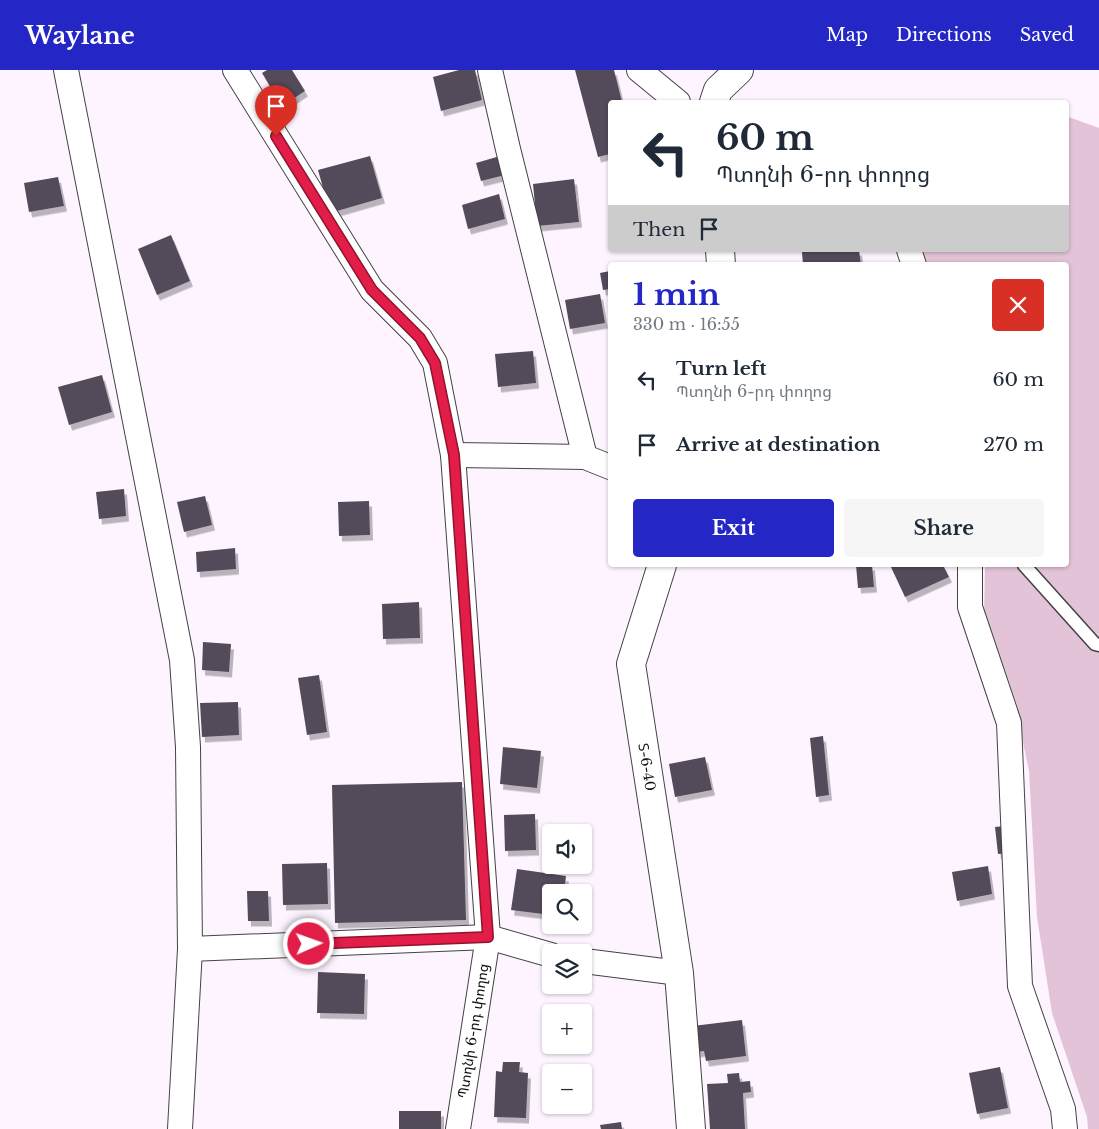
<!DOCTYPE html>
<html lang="en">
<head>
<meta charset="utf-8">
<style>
  :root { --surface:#fff; --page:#f6f6f7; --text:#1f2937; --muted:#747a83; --accent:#2427c5 }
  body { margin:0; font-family:"Libre Baskerville","Noto Sans Armenian",serif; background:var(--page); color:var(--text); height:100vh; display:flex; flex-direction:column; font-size:19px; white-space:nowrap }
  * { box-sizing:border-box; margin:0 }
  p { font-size:16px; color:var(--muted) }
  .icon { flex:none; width:28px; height:28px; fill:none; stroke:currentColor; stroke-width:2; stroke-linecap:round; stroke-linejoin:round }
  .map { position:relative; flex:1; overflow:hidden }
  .panel { position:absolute; left:608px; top:192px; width:461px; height:305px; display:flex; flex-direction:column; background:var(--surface); border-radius:5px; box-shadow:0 1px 4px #0004 }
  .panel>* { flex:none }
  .hud { position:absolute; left:608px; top:30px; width:461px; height:152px; border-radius:5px; box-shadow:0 1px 4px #0004; background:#fff; color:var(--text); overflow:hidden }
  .buttons { position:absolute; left:542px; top:754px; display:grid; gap:10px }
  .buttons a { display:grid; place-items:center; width:50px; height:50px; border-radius:5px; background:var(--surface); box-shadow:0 1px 4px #0004; font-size:25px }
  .pin { position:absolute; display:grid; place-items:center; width:42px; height:42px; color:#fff; margin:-51px -21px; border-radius:50% 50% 50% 0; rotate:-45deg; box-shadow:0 0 5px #0007 }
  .pin .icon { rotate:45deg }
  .me { position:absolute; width:55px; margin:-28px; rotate:88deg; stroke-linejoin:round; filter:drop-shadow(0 0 4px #0008) }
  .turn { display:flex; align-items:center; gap:18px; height:105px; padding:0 25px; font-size:22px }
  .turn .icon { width:65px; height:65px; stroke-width:2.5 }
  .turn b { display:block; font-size:35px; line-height:42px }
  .then { display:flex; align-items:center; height:48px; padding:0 25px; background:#0003; gap:10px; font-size:19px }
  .round { display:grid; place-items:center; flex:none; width:52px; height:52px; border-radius:5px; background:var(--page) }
  .overview { display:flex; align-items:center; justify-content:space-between; height:85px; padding:0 25px }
  h1 { font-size:30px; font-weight:700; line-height:38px; color:var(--accent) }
  .action { display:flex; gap:10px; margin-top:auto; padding:10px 25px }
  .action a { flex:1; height:58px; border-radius:5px; background:var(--accent); color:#fff; font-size:20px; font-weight:700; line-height:58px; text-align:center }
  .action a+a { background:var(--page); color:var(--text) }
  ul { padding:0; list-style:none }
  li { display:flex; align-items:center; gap:15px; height:65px; padding:0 25px }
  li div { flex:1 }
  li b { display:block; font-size:19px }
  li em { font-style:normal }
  header { display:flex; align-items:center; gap:30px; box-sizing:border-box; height:70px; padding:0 25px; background:var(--accent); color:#fff }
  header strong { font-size:24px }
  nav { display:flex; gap:28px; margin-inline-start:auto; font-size:18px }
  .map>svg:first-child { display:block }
</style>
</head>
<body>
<header>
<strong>Waylane</strong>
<nav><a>Map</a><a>Directions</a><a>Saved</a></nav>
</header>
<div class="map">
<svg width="1099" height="1059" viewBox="0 0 1099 1059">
  <defs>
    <filter id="shadow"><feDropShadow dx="3" dy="5.5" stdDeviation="0" flood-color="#0004"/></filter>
  </defs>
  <rect width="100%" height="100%" fill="#fdf4ff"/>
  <path fill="#e3c3d7" d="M 1066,46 L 1099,58 L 1099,1059 L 1088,1059 L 1087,1047 L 1052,943 L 1037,847 L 1029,701 L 1014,629 L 984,550 L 985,495 L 1066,495 L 1066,195 L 923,195 L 919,180 L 1066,180 Z"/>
  <g fill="#524c5a" filter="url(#shadow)">
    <path d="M 267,0 L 292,0 L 305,21 L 282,36 L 262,3 Z"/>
    <path d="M 459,0 L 475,0 L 482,30 L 441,41 L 433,7 Z"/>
    <path d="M 575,0 L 614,0 L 622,32 L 610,32 L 610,84 L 598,87 Z"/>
    <path d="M 370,86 L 382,128 L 330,143 L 318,100 Z"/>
    <path d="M 500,86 L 505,105 L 481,111 L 476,93 Z"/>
    <path d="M 58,107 L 64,136 L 29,142 L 24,113 Z"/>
    <path d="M 574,109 L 579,152 L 537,156 L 533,114 Z"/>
    <path d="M 499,124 L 505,149 L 468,159 L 462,135 Z"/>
    <path d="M 171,165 L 190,211 L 157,225 L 138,179 Z"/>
    <path d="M 823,180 L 859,180 L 861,195 L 803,195 L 802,182 Z"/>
    <path d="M 610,201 L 610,219 L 603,220 L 600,203 Z"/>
    <path d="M 600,224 L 605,253 L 570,259 L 565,230 Z"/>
    <path d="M 533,281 L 536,313 L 498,317 L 495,284 Z"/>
    <path d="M 102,305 L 112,342 L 69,355 L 58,317 Z"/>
    <path d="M 124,419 L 126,446 L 99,449 L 96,422 Z"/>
    <path d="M 205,426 L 212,455 L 184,462 L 177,432 Z"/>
    <path d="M 369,431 L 370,465 L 339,466 L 338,432 Z"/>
    <path d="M 235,478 L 236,499 L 197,502 L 196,482 Z"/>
    <path d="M 856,495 L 872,495 L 874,517 L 858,518 Z"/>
    <path d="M 890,495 L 943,495 L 949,507 L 905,527 Z"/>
    <path d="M 419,532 L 420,568 L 383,569 L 382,534 Z"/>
    <path d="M 203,572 L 231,574 L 229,602 L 202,600 Z"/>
    <path d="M 319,605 L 327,662 L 307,665 L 298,608 Z"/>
    <path d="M 238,632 L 239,665 L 202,667 L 200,633 Z"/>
    <path d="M 823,666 L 829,725 L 816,727 L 810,668 Z"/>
    <path d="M 503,677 L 541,681 L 537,718 L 500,714 Z"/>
    <path d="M 705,687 L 712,720 L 675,727 L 669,694 Z"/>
    <path d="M 462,712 L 466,850 L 335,853 L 332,715 Z"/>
    <path d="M 535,744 L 536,780 L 505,781 L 504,745 Z"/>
    <path d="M 1005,756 L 1009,783 L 998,784 L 995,757 Z"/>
    <path d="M 327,793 L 328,834 L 283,835 L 282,794 Z"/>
    <path d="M 988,796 L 992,824 L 957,831 L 952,802 Z"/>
    <path d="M 517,799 L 566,806 L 564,822 L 551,822 L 551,845 L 511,840 Z"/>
    <path d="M 247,821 L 268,821 L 269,851 L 248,851 Z"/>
    <path d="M 318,902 L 365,904 L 364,944 L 317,943 Z"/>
    <path d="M 742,950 L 746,986 L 706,991 L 704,981 L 696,982 L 693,956 Z"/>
    <path d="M 503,992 L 520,992 L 519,1002 L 528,1003 L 526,1048 L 494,1047 L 496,1001 L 502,1002 Z"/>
    <path d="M 1000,997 L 1008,1038 L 977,1044 L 969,1003 Z"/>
    <path d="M 739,1003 L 740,1012 L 750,1011 L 751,1022 L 743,1023 L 745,1059 L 710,1059 L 707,1014 L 728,1013 L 727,1004 Z"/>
    <rect x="399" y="1041" width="42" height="18"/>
    <path d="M 621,1052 L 622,1059 L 601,1059 L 600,1055 Z"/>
  </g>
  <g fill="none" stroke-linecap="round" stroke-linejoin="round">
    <defs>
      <path id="service" d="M 1024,495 L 1095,574 L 1099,575"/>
      <g id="minor">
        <path d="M 66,0 L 182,590 L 188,677 L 190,879 L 180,1059"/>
        <path d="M 235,0 L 372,220 L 420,268 L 435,293 L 453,385 L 488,867 L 458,1059"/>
        <path d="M 490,0 L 508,79 L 585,387 L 610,397"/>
        <path d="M 639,0 L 678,32"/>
        <path d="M 909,180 L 914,195"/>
        <path d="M 453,385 L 585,387"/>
        <path d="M 970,495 L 970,537 L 1009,653 L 1020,916 L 1063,1039 L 1065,1059"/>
        <path d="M 190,879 L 488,867 L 551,885"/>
        <path d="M 584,891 L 679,903"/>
      </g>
      <g id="tertiary">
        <path d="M 714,32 L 718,20 L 739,0"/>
        <path d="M 720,180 L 721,195"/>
        <path d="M 662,495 L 631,594 L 679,903 L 691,1059"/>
      </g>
    </defs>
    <use href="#service" stroke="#434343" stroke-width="15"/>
    <use href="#minor" stroke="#434343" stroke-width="26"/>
    <use href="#tertiary" stroke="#434343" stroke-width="30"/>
    <use href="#service" stroke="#fff" stroke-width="12"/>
    <use href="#minor" stroke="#fff" stroke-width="24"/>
    <use href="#tertiary" stroke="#fff" stroke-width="28"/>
  </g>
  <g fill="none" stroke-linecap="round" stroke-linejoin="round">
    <defs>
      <path id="route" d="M 276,66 L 372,220 L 420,268 L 435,293 L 454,385 L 488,867 L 309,874"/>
    </defs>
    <use href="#route" stroke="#92132f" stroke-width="12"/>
    <use href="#route" stroke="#e11d48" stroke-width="9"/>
  </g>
  <g text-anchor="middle" stroke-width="5" stroke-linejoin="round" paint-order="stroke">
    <g font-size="14" fill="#101010" stroke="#fff">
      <text transform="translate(647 697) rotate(81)" y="5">Տ-6-40</text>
      <text transform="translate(473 961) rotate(-81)" y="5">Պտղնի 6-րդ փողոց</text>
    </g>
  </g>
</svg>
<div class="buttons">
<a><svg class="icon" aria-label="sound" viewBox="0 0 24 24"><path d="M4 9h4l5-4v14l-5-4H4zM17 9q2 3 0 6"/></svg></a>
<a><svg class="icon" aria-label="search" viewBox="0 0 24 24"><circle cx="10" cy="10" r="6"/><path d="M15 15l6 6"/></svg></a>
<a><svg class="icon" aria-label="layers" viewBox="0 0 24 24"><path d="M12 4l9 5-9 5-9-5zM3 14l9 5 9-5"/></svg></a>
<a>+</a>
<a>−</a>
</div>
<div class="pin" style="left:276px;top:66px;background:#d93025"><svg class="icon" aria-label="arrive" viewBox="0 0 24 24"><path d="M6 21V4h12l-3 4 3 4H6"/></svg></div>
<svg class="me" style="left:309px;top:874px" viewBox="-20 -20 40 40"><circle r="17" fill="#e11d48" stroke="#fff" stroke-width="3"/><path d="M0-11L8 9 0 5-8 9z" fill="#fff"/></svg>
<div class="hud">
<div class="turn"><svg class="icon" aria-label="left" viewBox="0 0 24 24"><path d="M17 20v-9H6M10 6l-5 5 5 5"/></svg><div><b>60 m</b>Պտղնի 6-րդ փողոց</div></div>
<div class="then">Then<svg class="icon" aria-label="arrive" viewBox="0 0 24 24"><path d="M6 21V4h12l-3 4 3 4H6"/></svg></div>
</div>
<section class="panel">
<div class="overview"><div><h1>1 min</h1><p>330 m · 16:55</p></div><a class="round" style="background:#d93025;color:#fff"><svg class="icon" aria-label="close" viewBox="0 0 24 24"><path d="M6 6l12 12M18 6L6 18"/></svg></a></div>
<ul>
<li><svg class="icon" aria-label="left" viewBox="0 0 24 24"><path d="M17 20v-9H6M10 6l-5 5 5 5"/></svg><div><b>Turn left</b><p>Պտղնի 6-րդ փողոց</p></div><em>60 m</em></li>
<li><svg class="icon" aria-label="arrive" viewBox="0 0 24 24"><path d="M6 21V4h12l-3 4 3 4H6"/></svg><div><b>Arrive at destination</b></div><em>270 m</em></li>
</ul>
<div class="action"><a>Exit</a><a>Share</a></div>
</section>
</div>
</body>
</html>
